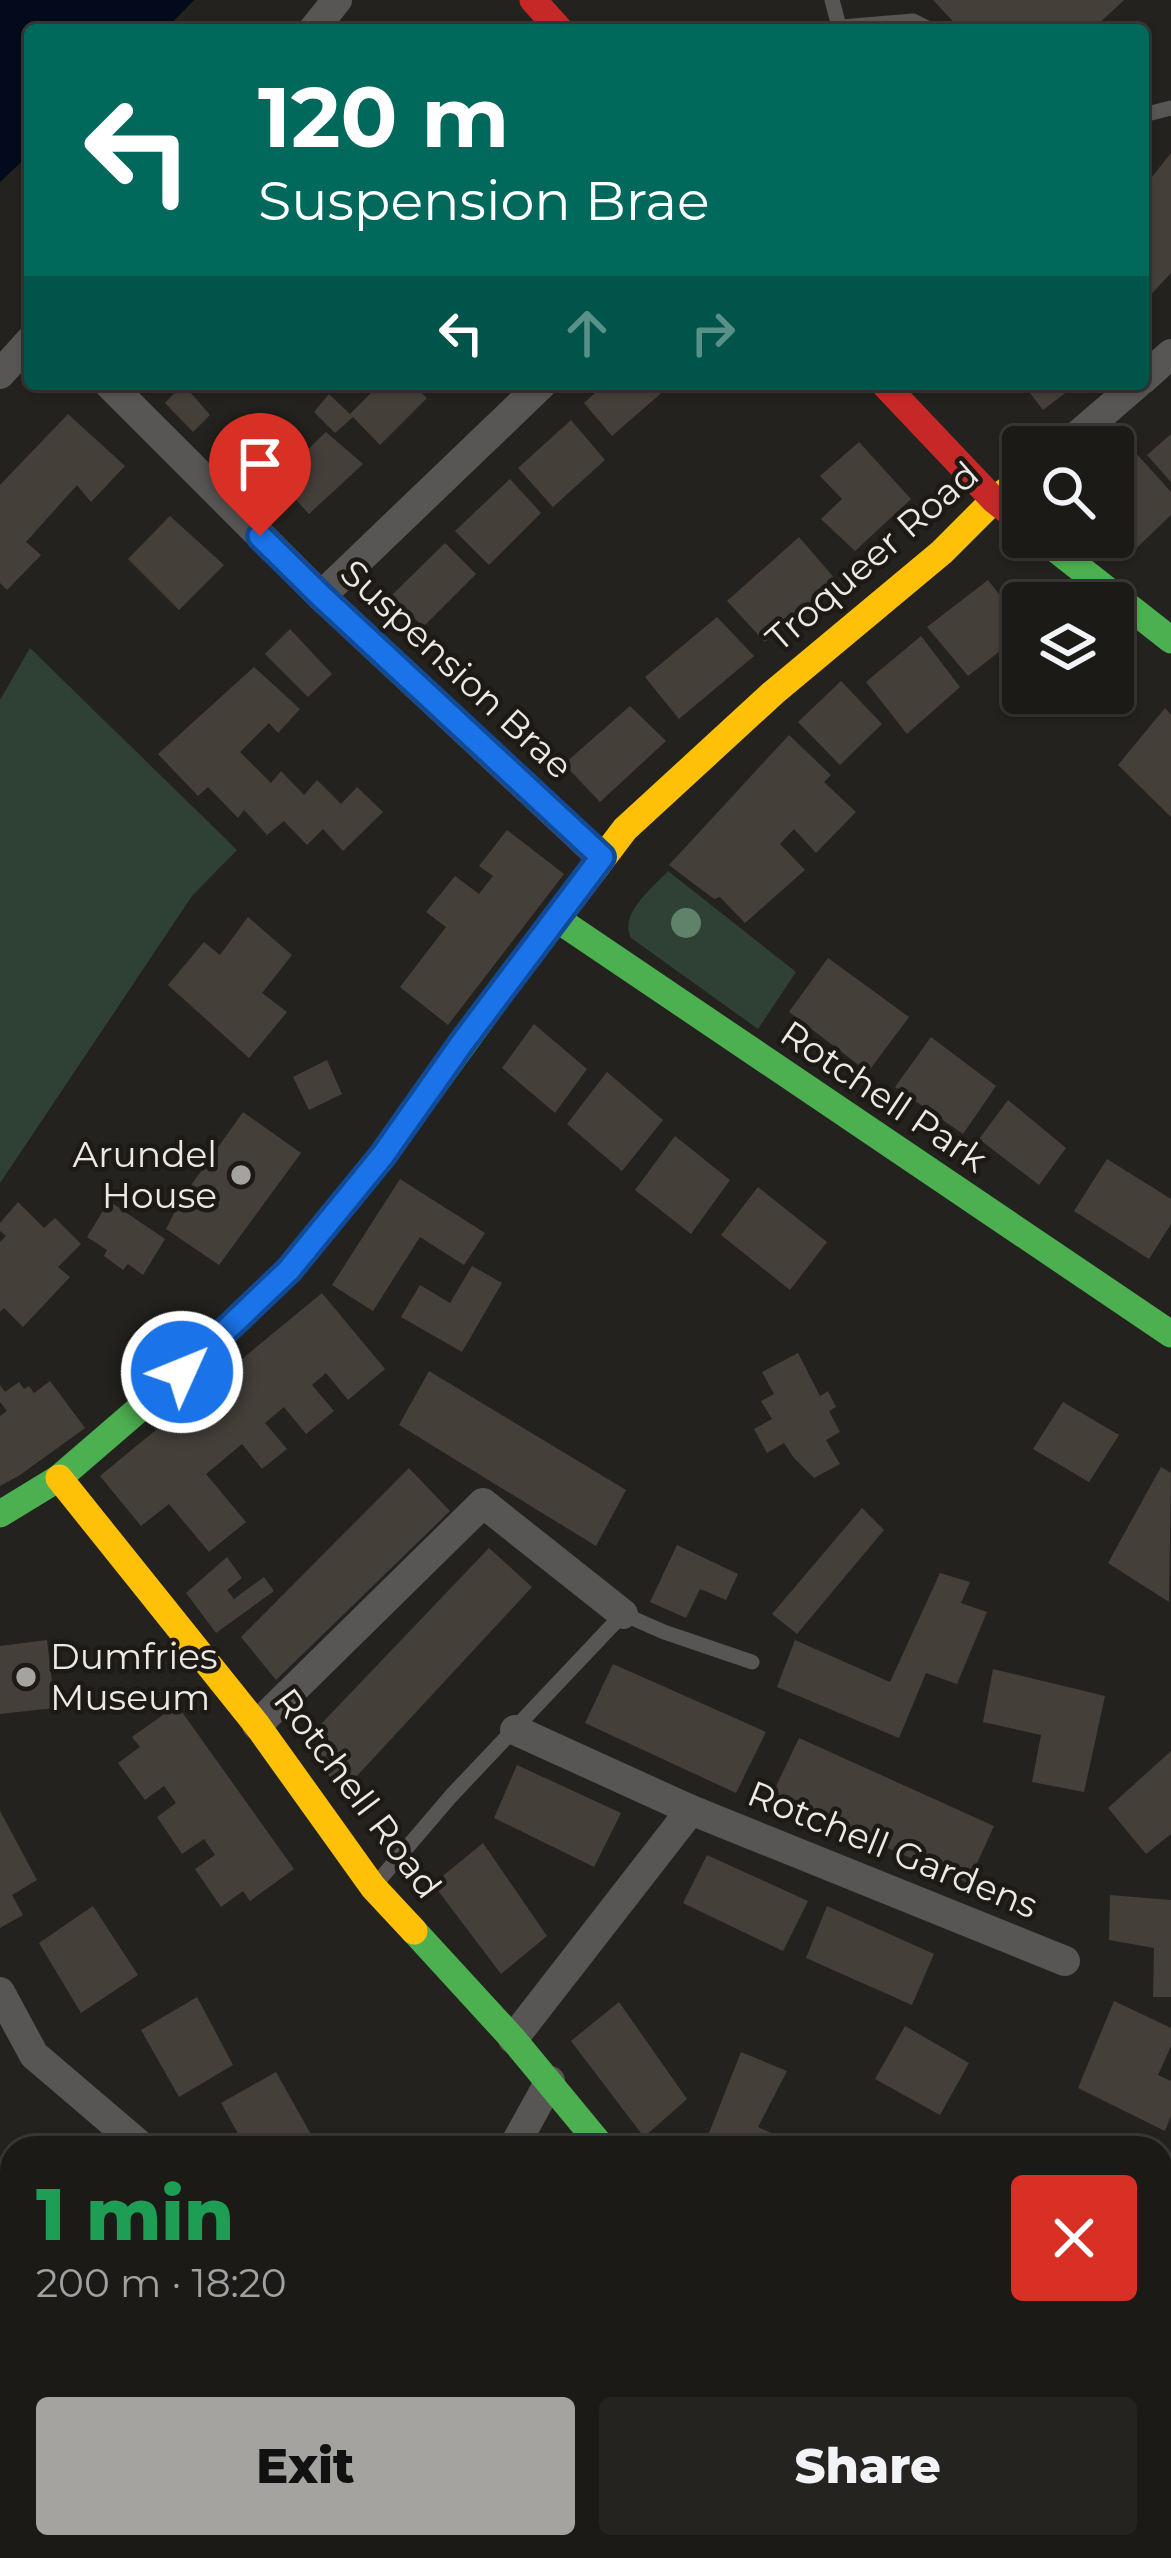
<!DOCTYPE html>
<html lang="en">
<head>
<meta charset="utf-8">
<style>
  :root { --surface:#1b1a17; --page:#242320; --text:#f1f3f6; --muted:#a0a1a1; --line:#393836; --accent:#a5a3a0 }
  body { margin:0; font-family:Montserrat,sans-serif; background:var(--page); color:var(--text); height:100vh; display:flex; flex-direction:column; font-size:45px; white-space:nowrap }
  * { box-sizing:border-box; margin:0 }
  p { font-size:39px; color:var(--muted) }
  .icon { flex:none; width:66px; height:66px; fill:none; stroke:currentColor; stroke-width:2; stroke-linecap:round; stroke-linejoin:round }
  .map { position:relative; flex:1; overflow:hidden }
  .panel { position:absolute; left:0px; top:2136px; width:1173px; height:423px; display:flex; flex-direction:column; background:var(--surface); border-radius:36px 36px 0 0; box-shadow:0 3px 9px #0004,0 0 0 3px var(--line) }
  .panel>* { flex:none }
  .guide { position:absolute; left:24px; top:24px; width:1125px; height:366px; border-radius:12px; box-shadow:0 3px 9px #0004,0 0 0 3px var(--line); background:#00695c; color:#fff; overflow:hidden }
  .controls { position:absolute; left:1002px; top:426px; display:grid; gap:24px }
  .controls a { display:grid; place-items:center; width:132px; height:132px; border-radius:12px; background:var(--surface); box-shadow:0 3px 9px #0004,0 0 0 3px var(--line); font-size:60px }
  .pin { position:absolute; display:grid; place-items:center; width:102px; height:102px; color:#fff; margin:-123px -51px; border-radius:50% 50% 50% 0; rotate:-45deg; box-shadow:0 0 12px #0007 }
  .pin .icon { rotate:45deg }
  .me { position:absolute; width:132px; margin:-66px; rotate:46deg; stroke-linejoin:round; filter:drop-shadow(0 0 9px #0008) }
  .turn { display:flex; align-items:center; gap:42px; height:252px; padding:0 36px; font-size:54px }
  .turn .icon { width:156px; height:156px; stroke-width:2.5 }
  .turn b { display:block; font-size:84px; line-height:102px }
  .lanes { display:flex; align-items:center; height:114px; padding:0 36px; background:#0003; justify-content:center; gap:60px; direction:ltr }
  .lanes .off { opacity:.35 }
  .round { display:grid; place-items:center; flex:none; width:126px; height:126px; border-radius:12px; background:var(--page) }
  .head { display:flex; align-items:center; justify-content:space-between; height:204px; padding:0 36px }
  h1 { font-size:72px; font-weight:800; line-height:90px; color:#1e9e55 }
  .primary-button { display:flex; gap:24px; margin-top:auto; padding:24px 36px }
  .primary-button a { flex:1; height:138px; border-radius:12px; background:var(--accent); color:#111; font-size:48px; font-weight:800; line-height:138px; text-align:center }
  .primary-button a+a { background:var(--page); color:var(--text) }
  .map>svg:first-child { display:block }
</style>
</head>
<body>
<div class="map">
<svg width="1171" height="2558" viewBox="0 0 1171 2558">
  <rect width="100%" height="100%" fill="#24221f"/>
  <g fill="#2e4134">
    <path d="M 30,648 L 237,850 L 192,896 L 0,1183 L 0,700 Z"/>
    <path d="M 668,871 L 796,972 L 758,1029 L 631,938 C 619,913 652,889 668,871 Z"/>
  </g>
  <path fill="#030a1c" d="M 0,0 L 194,0 L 165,30 L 30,30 L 30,154 L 0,182 Z"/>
  <g fill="#453f39">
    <path d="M 933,0 L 1124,0 L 1092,30 L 961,30 Z"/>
    <path d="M 1171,153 L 1171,273 L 1143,303 L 1143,178 L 1148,182 Z"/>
    <path d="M 183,384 L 210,415 L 193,432 L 165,403 Z"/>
    <path d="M 380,384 L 413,384 L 427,398 L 380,445 L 353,417 L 335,433 L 314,412 L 329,394 L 350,414 Z"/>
    <path d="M 605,384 L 663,384 L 667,388 L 612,436 L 584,403 Z"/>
    <path d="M 1023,384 L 1077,384 L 1043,410 Z"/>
    <path d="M 68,414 L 125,466 L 91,502 L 77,485 L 26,542 L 41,555 L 7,590 L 0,583 L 0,485 Z"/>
    <path d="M 248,414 L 260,427 L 236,451 L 224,437 Z"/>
    <path d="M 571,420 L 605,460 L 553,507 L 518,468 Z"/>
    <path d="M 326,432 L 363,464 L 309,514 L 277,479 Z"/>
    <path d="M 1171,434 L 1171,482 L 1147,455 Z"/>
    <path d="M 859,442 L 911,499 L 855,551 L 821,519 L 842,499 L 820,476 Z"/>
    <path d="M 1134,451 L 1171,492 L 1171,515 L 1125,559 L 1104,537 L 1113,537 L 1113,472 Z"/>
    <path d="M 510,479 L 541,513 L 489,565 L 455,531 Z"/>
    <path d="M 170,516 L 224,565 L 179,610 L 128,559 Z"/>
    <path d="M 799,537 L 836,580 L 765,642 L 727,601 Z"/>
    <path d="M 445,543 L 476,574 L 423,627 L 392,595 Z"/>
    <path d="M 988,580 L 1023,625 L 1023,633 L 968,676 L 927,627 Z"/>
    <path d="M 717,617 L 754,656 L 679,719 L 645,677 Z"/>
    <path d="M 290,629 L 332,674 L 308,697 L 265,654 Z"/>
    <path d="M 921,636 L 960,687 L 907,734 L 866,682 Z"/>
    <path d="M 254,667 L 300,709 L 278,733 L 269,723 L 240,752 L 271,783 L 281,771 L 304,795 L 317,780 L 341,804 L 357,787 L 383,812 L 343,851 L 323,829 L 307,845 L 284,821 L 267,835 L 244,810 L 238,818 L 208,787 L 198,796 L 158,754 Z"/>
    <path d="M 841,681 L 882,724 L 840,765 L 798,722 Z"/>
    <path d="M 630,706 L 666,741 L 600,802 L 564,764 Z"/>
    <path d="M 1165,708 L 1171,715 L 1171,817 L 1118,765 Z"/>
    <path d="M 789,735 L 831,775 L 824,782 L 856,812 L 816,853 L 794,829 L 780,844 L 805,870 L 745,923 L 720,897 L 714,899 L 669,865 Z"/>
    <path d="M 507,830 L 564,874 L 448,1025 L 400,987 L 446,927 L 426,912 L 455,876 L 479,894 L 493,876 L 479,866 Z"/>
    <path d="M 248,917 L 292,955 L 262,993 L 287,1012 L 249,1058 L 168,985 L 204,942 L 220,955 Z"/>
    <path d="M 828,958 L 909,1017 L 868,1072 L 789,1012 Z"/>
    <path d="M 534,1024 L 587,1069 L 555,1113 L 502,1068 Z"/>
    <path d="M 931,1037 L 996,1086 L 963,1134 L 895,1087 Z"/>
    <path d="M 327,1060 L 342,1094 L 309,1110 L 293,1077 Z"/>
    <path d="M 607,1072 L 663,1120 L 622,1171 L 567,1124 Z"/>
    <path d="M 1008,1100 L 1066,1148 L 1039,1185 L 979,1139 Z"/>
    <path d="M 243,1112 L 301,1153 L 219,1265 L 166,1229 L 182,1198 Z"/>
    <path d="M 675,1136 L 730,1180 L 691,1234 L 635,1190 Z"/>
    <path d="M 1107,1159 L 1171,1199 L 1171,1224 L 1149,1259 L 1074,1211 Z"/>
    <path d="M 400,1179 L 485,1233 L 464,1265 L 420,1237 L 373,1311 L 332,1285 Z"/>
    <path d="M 758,1187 L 827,1242 L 790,1290 L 721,1235 Z"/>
    <path d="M 109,1201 L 165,1239 L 143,1275 L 128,1264 L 123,1270 L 104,1256 L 107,1250 L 87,1237 Z"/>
    <path d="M 18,1202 L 44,1228 L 55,1218 L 81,1244 L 58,1267 L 70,1277 L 23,1327 L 4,1308 L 0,1312 L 0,1242 L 6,1236 L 0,1231 L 0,1223 Z"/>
    <path d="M 472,1266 L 502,1283 L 462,1352 L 401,1317 L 420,1285 L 450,1303 Z"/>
    <path d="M 322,1293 L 385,1369 L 348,1400 L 326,1373 L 312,1385 L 334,1411 L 306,1434 L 284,1407 L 265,1423 L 287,1449 L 262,1469 L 242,1444 L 206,1474 L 246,1522 L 209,1552 L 169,1504 L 141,1526 L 100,1476 Z"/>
    <path d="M 798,1353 L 820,1396 L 828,1391 L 836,1407 L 829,1411 L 840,1432 L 826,1440 L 840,1464 L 814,1478 L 794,1458 L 784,1443 L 767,1453 L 754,1429 L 772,1419 L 761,1401 L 774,1394 L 762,1372 Z"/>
    <path d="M 429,1371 L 626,1490 L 596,1546 L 399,1425 Z"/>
    <path d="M 50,1381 L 85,1428 L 20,1475 L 0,1486 L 0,1416 L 7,1411 L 0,1402 L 0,1385 L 5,1392 L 19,1382 L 24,1389 L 29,1386 L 34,1393 Z"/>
    <path d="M 1063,1402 L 1119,1435 L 1089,1482 L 1033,1449 Z"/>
    <path d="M 1161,1467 L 1171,1473 L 1169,1602 L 1108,1563 Z"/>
    <path d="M 409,1468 L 450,1511 L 276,1680 L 241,1637 Z"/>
    <path d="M 862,1508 L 884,1530 L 797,1634 L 772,1614 Z"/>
    <path d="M 677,1545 L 738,1574 L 726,1600 L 700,1589 L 686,1618 L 650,1602 Z"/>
    <path d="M 489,1548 L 532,1587 L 343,1791 L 301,1745 Z"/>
    <path d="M 227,1557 L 242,1578 L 227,1590 L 234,1599 L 264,1577 L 274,1591 L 216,1633 L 186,1593 Z"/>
    <path d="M 940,1573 L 970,1582 L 961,1603 L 987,1612 L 957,1684 L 926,1673 L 899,1738 L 777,1687 L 795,1640 L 890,1682 Z"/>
    <path d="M 47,1640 L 55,1708 L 0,1714 L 0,1646 Z"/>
    <path d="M 613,1664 L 766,1732 L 736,1793 L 585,1723 Z"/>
    <path d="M 993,1669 L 1105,1696 L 1084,1792 L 1032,1782 L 1041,1735 L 983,1722 Z"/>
    <path d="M 177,1705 L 294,1869 L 250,1901 L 243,1891 L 221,1907 L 195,1869 L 215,1855 L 204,1839 L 182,1854 L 157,1817 L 176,1803 L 172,1797 L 164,1786 L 145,1800 L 118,1763 L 140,1747 L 132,1737 Z"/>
    <path d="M 799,1738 L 994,1826 L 968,1883 L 771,1797 Z"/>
    <path d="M 1171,1751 L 1171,1834 L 1146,1854 L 1108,1808 Z"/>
    <path d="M 517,1765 L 621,1813 L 594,1867 L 494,1818 Z"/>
    <path d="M 0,1811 L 37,1880 L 12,1895 L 23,1915 L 0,1928 Z"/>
    <path d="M 483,1843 L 547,1936 L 501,1974 L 433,1884 Z"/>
    <path d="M 707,1855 L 808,1901 L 783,1951 L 683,1903 Z"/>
    <path d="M 1110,1895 L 1171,1900 L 1171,1997 L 1153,1997 L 1154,1948 L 1109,1940 Z"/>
    <path d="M 93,1906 L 138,1975 L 81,2013 L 39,1943 Z"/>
    <path d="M 827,1906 L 934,1954 L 912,2005 L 806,1958 Z"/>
    <path d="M 197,1997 L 233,2065 L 179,2097 L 141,2030 Z"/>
    <path d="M 1114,2001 L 1171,2028 L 1171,2046 L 1158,2075 L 1171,2081 L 1171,2116 L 1165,2131 L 1078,2088 Z"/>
    <path d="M 619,2002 L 687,2099 L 644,2137 L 571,2041 Z"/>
    <path d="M 905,2026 L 969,2063 L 940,2115 L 875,2079 Z"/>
    <path d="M 741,2052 L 787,2071 L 758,2127 L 789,2141 L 786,2148 L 703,2148 Z"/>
    <path d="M 276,2072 L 313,2138 L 298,2148 L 246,2148 L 221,2103 Z"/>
    <path d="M 12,2155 L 12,2234 L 5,2239 L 0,2230 L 0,2163 Z"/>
    <path d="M 1164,2197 L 1170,2246 L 1161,2247 L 1161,2198 Z"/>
    <path d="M 11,2547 L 67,2547 L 63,2558 L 8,2558 Z"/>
    <path d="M 432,2547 L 573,2547 L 574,2558 L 434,2558 Z"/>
    <path d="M 697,2547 L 781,2547 L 763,2558 L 727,2558 L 725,2555 L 720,2558 L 702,2558 Z"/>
    <path d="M 965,2547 L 1029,2547 L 1011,2558 L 972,2558 Z"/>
  </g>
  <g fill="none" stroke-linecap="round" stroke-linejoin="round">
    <g stroke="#575655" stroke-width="15">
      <path d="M 832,0 L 840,30"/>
      <path d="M 841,27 L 913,21 L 931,30"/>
      <path d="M 1143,115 L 1171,108"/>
      <path d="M 375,1885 L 451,1796 L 623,1614 L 664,1632 L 752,1662"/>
    </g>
    <g stroke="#575655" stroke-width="30">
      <path d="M 313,30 L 337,0"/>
      <path d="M 0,374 L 30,341"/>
      <path d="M 1143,379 L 1171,354"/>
      <path d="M 109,384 L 321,596 L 601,857"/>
      <path d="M 1064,447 L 1137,384"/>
      <path d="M 321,596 L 542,384"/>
      <path d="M 257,1725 L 483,1503 L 623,1614"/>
      <path d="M 691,1810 L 1065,1961"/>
      <path d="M 0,1992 L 34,2055 L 143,2148"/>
      <path d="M 513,2039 L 691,1810 L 515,1730"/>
      <path d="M 513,2148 L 550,2081"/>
      <path d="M 877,2547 L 883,2558"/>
    </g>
    <g stroke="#4caf50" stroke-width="27">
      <path d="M 1040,537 L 1171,640"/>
      <path d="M 557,919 L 1171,1334"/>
      <path d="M 0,1514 L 59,1478 L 182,1372 L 289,1270 L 383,1155 L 505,987"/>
      <path d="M 414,1931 L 513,2039 L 603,2148"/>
    </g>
    <g stroke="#ffc107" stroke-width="27">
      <path d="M 505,987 L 625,829 L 773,693 L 942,552 L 994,500 L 1023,478"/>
      <path d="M 59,1478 L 257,1725 L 373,1887 L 414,1931"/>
    </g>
    <g stroke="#c62828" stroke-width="27">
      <path d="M 533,0 L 560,30"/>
      <path d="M 884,384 L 994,500 L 1023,523"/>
    </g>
  </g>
  <circle fill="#60816a" cx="686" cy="923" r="15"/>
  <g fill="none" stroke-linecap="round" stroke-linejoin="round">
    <defs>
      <path id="route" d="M 182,1372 L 289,1270 L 383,1155 L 462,1043 L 602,857 L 321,596 L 260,536"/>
    </defs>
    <use href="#route" stroke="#114b97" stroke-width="30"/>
    <use href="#route" stroke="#1a73e8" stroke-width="21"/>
  </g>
  <g fill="#a5a3a0" stroke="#1d1914" stroke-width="4.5">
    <circle cx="241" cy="1175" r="12"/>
    <circle cx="26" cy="1677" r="12"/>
  </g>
  <g text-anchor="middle" stroke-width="9" stroke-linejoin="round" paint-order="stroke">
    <g font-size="36" fill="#ebe8e5" stroke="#1d1914">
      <text transform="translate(872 556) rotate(-41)" y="13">Troqueer Road</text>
      <text transform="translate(457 669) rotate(43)" y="13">Suspension Brae</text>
      <text transform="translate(884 1096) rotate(34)" y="13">Rotchell Park</text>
      <text transform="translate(358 1793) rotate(53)" y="13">Rotchell Road</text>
      <text transform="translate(893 1849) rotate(22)" y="13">Rotchell Gardens</text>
    </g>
    <g font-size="36" fill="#ebe8e5" stroke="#1d1914" text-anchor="end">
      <text x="217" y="1167">Arundel<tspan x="217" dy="41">House</tspan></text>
      <text x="50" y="1669" text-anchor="start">Dumfries<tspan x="50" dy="41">Museum</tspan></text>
    </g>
  </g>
</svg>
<div class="controls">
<a><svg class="icon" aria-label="search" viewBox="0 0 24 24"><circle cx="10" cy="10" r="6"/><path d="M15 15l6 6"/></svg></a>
<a><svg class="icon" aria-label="layers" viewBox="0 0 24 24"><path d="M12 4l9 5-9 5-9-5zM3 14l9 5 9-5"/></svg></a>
</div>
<div class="pin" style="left:260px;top:536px;background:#d93025"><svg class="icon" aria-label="arrive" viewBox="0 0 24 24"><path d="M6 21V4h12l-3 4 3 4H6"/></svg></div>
<svg class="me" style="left:182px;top:1372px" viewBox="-20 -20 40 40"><circle r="17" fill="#1a73e8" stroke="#fff" stroke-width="3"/><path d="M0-11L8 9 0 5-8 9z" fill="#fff"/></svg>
<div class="guide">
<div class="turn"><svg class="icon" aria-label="left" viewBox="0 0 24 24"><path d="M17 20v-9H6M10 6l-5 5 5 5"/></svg><div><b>120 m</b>Suspension Brae</div></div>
<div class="lanes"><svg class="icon" aria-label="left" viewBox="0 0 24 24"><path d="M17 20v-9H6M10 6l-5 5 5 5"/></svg><svg class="icon off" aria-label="ahead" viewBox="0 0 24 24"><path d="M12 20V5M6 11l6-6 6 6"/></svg><svg class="icon off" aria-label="right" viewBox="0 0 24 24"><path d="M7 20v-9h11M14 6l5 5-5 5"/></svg></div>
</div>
<section class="panel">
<div class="head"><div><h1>1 min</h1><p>200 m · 18:20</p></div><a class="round" style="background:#d93025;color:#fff"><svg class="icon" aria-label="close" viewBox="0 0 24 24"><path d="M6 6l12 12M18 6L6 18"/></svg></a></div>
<div class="primary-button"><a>Exit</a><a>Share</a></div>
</section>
</div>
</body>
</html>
